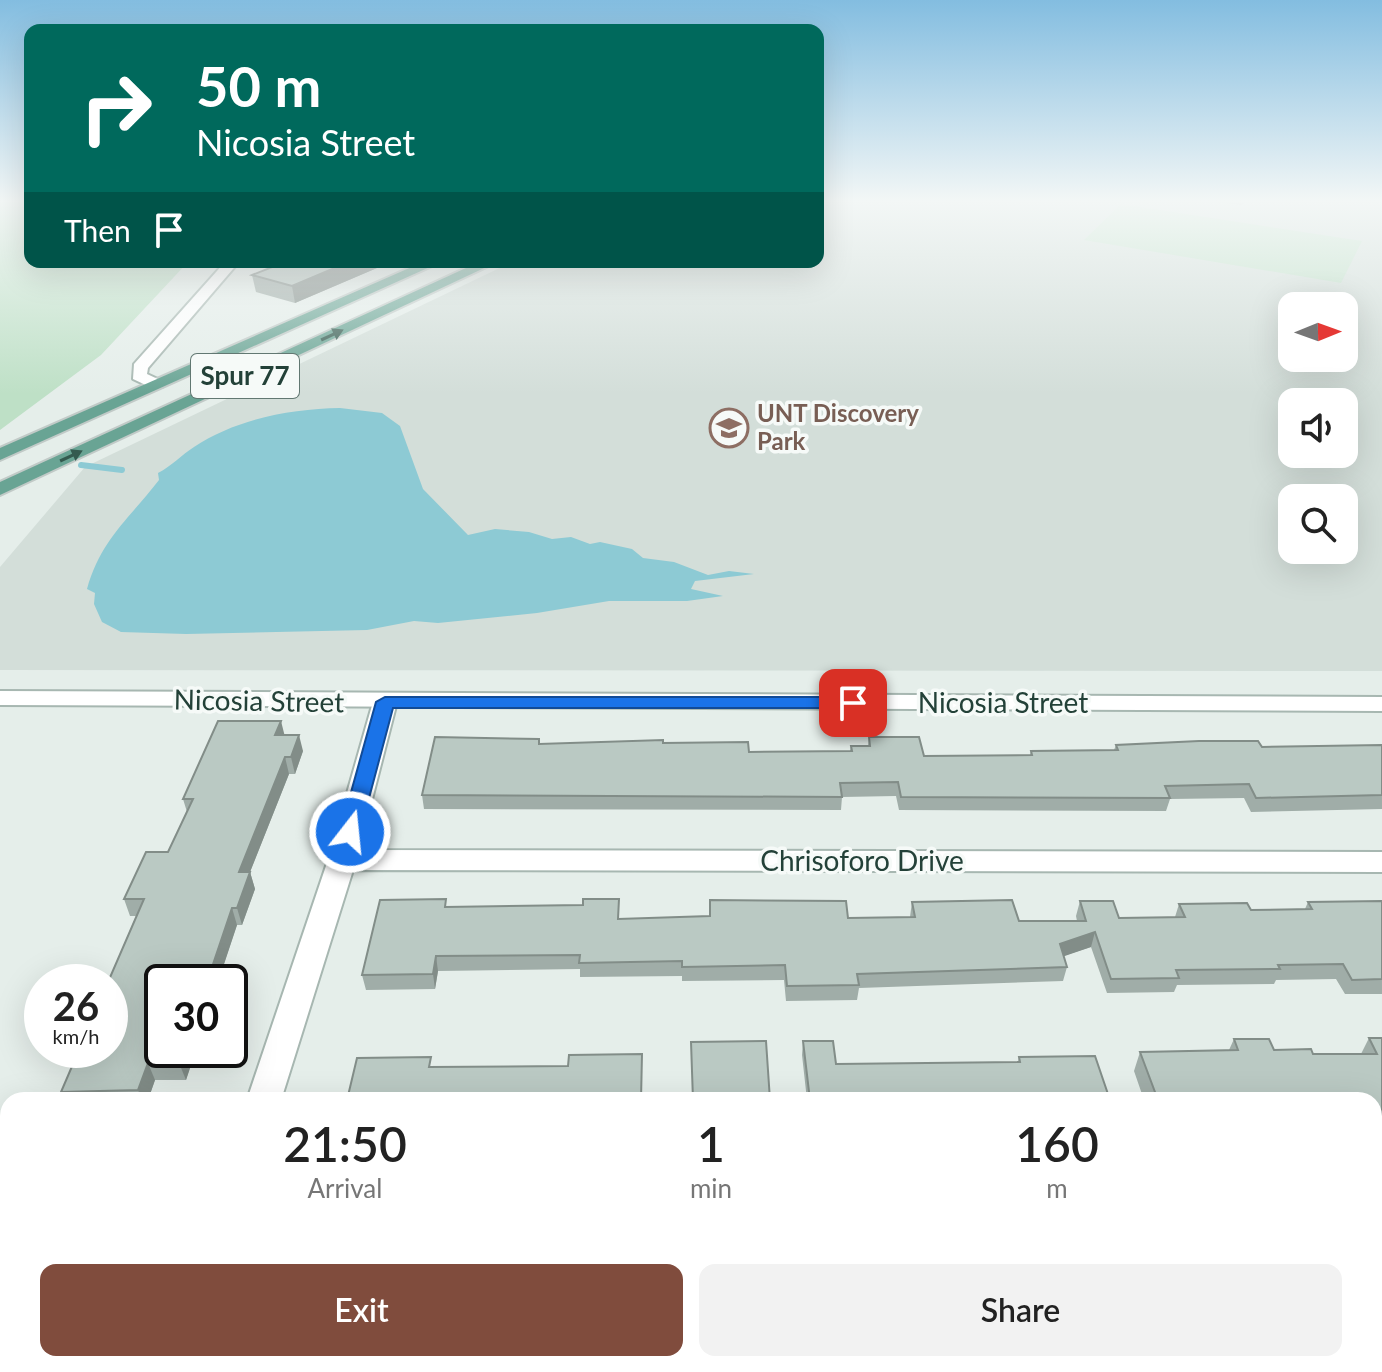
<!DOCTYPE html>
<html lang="en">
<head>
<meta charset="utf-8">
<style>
  :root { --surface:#fff; --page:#f2f2f2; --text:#222; --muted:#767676; --accent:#804c3d }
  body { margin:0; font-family:Lato,sans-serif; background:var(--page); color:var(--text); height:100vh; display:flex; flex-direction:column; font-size:30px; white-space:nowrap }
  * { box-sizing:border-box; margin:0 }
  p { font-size:26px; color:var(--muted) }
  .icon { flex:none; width:44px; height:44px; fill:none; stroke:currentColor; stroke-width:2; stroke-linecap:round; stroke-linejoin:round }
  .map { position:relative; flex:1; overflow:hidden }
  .details { position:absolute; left:0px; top:1092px; width:1382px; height:280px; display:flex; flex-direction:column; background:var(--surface); border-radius:24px 24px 0 0; box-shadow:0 8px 32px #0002 }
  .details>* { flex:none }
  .guide { position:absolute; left:24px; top:24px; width:800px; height:244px; border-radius:16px; box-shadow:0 8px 32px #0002; background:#00695c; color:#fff; overflow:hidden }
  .needle { width:52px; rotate:89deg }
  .fabs { position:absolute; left:1278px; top:292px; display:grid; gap:16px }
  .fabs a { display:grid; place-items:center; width:80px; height:80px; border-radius:16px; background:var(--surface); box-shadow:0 8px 32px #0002; font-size:40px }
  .speed { position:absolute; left:24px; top:964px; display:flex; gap:16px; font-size:40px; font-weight:700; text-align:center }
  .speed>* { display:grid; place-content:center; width:104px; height:104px; border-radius:50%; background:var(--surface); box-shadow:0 8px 32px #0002; line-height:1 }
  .speed small { font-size:20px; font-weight:400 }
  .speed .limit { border:4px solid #111; border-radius:12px; background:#fff; color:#111 }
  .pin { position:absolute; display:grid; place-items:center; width:68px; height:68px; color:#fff; margin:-34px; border-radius:16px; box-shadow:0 4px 12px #0006 }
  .me { position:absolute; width:88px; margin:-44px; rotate:16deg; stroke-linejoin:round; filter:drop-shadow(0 0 6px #0008) }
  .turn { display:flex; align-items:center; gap:28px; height:168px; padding:0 40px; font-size:36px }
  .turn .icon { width:104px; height:104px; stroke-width:2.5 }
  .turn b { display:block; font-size:56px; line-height:68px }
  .then { display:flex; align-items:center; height:76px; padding:0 40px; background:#0003; gap:16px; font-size:30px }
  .eta { display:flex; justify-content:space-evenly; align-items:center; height:136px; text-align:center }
  .eta b { font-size:48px; font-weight:600; line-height:56px }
  .cta { display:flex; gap:16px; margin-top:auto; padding:16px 40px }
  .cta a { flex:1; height:92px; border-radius:16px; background:var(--accent); color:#fff; font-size:32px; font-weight:600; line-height:92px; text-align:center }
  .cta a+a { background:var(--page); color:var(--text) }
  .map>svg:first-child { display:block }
</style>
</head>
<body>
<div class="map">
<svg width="1382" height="1372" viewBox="0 0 1382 1372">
  <rect width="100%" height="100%" fill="#e5eeea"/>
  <path fill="#d3ded9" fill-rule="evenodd" d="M 818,202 L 1382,202 L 1382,671 L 0,670 L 0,567 L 85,467 L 512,262 L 818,262 ZM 1292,306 L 1344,306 L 1344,358 L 1292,358 ZM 1292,402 L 1344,402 L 1344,454 L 1292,454 ZM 1292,498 L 1344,498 L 1344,550 L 1292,550 Z"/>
  <g fill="#bee0c6">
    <path d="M 0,202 L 30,202 L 30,262 L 188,262 L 101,355 L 0,430 Z"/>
    <path d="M 1121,204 L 1362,241 L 1341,283 L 1084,240 Z"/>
  </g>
  <path fill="#8dcad4" d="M 340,408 L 382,413 L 400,426 L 423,489 L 468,535 L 495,529 L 529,532 L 552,539 L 571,537 L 590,544 L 600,542 L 632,549 L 643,558 L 674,562 L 708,575 L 729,571 L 754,574 L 695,581 L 691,589 L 723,596 L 687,601 L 609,601 L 537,613 L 438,623 L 414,621 L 367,630 L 186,634 L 121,632 L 102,622 L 94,604 L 95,593 L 87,589 C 101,539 129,519 159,480 L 158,473 C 172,466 181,455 194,447 C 236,419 290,409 340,408 Z"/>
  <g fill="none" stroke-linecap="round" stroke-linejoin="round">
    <path stroke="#8dcad4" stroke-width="6" d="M 81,465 L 122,470"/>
    <defs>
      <g id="minor">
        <path d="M 225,262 L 239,262 L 148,368 L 147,374 L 162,381 L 162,387 L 150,387 L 133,379 L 134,364 Z"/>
        <path d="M 385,695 L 397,702 L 359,850 L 1382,852 L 1382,872 L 353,870 L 281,1100 L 247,1100 L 328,860 L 373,702 Z"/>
        <rect x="1374" y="1241" width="8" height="36"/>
        <path d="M 133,1364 L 173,1364 L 171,1372 L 129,1372 Z"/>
        <path d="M 706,1364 L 746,1364 L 747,1372 L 705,1372 Z"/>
        <path d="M 1312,1364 L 1352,1364 L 1356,1372 L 1314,1372 Z"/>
      </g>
      <path id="tertiary" d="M 0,691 L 1382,697 L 1382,711 L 0,705 Z"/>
      <g id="primary">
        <path d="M 423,262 L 441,262 L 0,460 L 0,448 Z"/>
        <path d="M 479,262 L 497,262 L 0,495 L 0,482 Z"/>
      </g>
    </defs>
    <use href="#minor" stroke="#a7b7b1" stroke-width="4"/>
    <use href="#tertiary" stroke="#a7b7b1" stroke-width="4"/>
    <use href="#primary" stroke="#c1cac7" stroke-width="4"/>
    <use href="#minor" fill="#fff" fill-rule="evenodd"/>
    <use href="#tertiary" fill="#fff" fill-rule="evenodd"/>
    <use href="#primary" fill="#69a494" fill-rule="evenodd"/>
  </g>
  <g fill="#a0ada8">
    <path d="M 1221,202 L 1244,202 L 1242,205 Z"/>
    <path d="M 285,262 L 391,262 L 295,303 L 256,292 L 252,275 Z"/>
    <path d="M 284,735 L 303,751 L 295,774 L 289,774 L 250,872 L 255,889 L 242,925 L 237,925 L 218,982 L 162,982 L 196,1050 L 186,1080 L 155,1080 L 148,1100 L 65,1100 L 61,1092 L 136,916 L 130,916 L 124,899 L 168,852 L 187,812 L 183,799 Z"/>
    <path d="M 869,737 L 924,756 L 1030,755 L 1031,751 L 1114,750 L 1116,745 L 1262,747 L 1382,745 L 1382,809 L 1251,812 L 1244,798 L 1170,799 L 1166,811 L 899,810 L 896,796 L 842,797 L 841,810 L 424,809 L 422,795 L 539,739 L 540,744 L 663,743 L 749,752 L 850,751 L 851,746 L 868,746 Z"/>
    <path d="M 710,900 L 848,918 L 910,917 L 912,902 L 1019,921 L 1077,921 L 1076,916 L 1080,901 L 1119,918 L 1175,917 L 1179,904 L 1251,910 L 1305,909 L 1308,902 L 1382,901 L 1382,994 L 1345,994 L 1336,979 L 1276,980 L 1274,984 L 1177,985 L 1174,992 L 1107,993 L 1091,947 L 1063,956 L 1067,967 L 1063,981 L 859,988 L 857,1000 L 786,1001 L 784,980 L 682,981 L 682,976 L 580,977 L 580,969 L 438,971 L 435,989 L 366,990 L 362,975 L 448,907 L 620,919 L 710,916 Z"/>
    <path d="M 1369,1038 L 1382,1038 L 1382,1134 L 1374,1134 L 1374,1100 L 1144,1100 L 1134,1071 L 1140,1052 L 1229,1050 L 1234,1039 L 1274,1050 L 1313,1054 L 1361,1054 Z"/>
    <path d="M 803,1041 L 836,1064 L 1018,1062 L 1019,1057 L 1110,1100 L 807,1100 L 802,1055 Z"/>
    <path d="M 838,1364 L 981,1364 L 982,1372 L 838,1372 Z"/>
    <path d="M 1098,1364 L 1218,1364 L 1219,1367 L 1252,1372 L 1100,1372 Z"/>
  </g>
  <g fill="#828d88">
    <path d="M 349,262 L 391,262 L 295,303 L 292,286 Z"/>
    <path d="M 281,721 L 285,737 L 275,735 Z"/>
    <path d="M 299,735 L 303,751 L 295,774 L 291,757 Z"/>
    <path d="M 285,757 L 289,774 L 250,872 L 255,889 L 242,925 L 237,908 L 239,872 Z"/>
    <path d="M 232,908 L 237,925 L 218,982 L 207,982 Z"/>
    <path d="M 1095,932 L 1091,947 L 1056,959 L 1060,944 Z"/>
    <path d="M 436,956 L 438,971 L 435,989 L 433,974 Z"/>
    <path d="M 183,1050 L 196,1050 L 186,1080 L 179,1063 Z"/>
    <path d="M 148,1063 L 155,1080 L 148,1100 L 142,1100 L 138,1090 Z"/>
    <path d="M 344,1364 L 351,1364 L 349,1372 L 342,1372 Z"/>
  </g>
  <g fill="#bac9c3" stroke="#828d88" stroke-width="2">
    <path d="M 285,262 L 349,262 L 292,286 L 252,275 Z"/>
    <path d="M 218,721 L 281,721 L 275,735 L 299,735 L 291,757 L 285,757 L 239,872 L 250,872 L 237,908 L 232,908 L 207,982 L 162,982 L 162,1050 L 183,1050 L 179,1063 L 148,1063 L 138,1090 L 61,1092 L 79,1050 L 110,1050 L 110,982 L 108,982 L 144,899 L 124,899 L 146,852 L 168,852 L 193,799 L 183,799 Z"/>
    <path d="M 435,737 L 539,739 L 539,744 L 663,740 L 663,743 L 748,742 L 749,752 L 852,751 L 851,746 L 870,746 L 869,737 L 919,737 L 924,756 L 1032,755 L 1031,751 L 1118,750 L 1116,745 L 1199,741 L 1258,741 L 1262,747 L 1382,745 L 1382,795 L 1256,798 L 1249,784 L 1165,786 L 1170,798 L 901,797 L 898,782 L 840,783 L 842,797 L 422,795 Z"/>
    <path d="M 446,899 L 445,907 L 583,905 L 583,899 L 619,899 L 618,919 L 710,916 L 710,900 L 846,901 L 848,918 L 915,917 L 912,902 L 1012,900 L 1019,921 L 1086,921 L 1080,901 L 1113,901 L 1119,918 L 1185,917 L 1179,904 L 1247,903 L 1251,910 L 1312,909 L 1308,902 L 1382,901 L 1382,979 L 1352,980 L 1343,964 L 1278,965 L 1280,969 L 1176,970 L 1179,978 L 1111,979 L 1095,932 L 1060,944 L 1067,967 L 857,974 L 859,985 L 787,986 L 785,965 L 682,967 L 682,961 L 579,963 L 580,955 L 436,956 L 433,974 L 362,975 L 380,900 Z"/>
    <path d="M 1369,1038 L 1382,1038 L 1382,1115 L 1374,1115 L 1374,1100 L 1158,1100 L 1140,1052 L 1238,1050 L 1234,1039 L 1269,1039 L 1274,1050 L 1311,1049 L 1313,1054 L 1377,1054 Z"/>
    <path d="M 766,1041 L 770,1100 L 693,1100 L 691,1042 Z"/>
    <path d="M 803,1041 L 833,1041 L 836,1064 L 1020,1062 L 1019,1057 L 1095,1056 L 1110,1100 L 810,1100 Z"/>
    <path d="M 642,1054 L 641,1100 L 347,1100 L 357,1058 L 431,1057 L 429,1067 L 568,1066 L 569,1055 Z"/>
    <path d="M 257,1364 L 344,1364 L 342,1372 L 255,1372 Z"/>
    <path d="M 448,1364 L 619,1364 L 619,1372 L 447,1372 Z"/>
    <path d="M 843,1364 L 981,1364 L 982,1372 L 843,1372 Z"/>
    <path d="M 1111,1364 L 1218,1364 L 1219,1367 L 1250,1366 L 1252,1372 L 1114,1372 Z"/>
  </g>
  <defs><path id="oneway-solid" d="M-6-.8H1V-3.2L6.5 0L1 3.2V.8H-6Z" transform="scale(2)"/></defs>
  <g fill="#345a4f">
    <use href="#oneway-solid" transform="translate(332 335) rotate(-25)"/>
    <use href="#oneway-solid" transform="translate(71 456) rotate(-25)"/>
  </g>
  <linearGradient id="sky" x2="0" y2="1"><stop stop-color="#83bde0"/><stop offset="0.51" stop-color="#f3f7f6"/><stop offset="1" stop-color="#f3f7f6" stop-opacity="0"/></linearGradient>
  <rect width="1382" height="394" fill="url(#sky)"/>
  <path fill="#1a73e8" stroke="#114b97" stroke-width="2" d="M 385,697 L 853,697 L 862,703 L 853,708 L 393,708 L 360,832 L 350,839 L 340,832 L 376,702 Z"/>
  <defs>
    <symbol id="university-ring" viewBox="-11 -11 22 22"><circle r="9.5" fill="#f6faf8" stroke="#8d6e63" stroke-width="1.5"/><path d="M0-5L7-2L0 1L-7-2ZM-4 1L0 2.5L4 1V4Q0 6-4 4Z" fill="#8d6e63"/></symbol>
  </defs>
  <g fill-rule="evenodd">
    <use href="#university-ring" x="707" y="406" width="44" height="44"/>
  </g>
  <g text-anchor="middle" stroke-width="7" stroke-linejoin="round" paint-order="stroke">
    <g font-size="24" font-weight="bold" fill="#785e54" stroke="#f6faf8" text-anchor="start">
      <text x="757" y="422">UNT Discovery<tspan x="757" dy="28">Park</tspan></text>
    </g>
    <rect fill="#f6faf8" stroke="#627872" stroke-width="2" x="191" y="354" width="108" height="44" rx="6"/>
    <g font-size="26" font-weight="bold" fill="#234138">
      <text x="245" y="385">Spur 77</text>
    </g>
    <g font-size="28" fill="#234138" stroke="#f6faf8">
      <text transform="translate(259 701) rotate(1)" y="10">Nicosia Street</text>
      <text x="1003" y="713">Nicosia Street</text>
      <text x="862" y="871">Chrisoforo Drive</text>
    </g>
  </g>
</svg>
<div class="fabs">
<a><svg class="needle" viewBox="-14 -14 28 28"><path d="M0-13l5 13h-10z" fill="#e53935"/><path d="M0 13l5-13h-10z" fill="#767676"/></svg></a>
<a><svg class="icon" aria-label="sound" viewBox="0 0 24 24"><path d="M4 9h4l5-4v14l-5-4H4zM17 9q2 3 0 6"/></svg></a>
<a><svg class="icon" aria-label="search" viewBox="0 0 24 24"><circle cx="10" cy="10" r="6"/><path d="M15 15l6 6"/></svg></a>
</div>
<div class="speed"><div>26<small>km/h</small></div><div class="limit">30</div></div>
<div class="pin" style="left:853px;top:703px;background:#d93025"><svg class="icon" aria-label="arrive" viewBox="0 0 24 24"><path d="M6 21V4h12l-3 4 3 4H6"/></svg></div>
<svg class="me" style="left:350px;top:832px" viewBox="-20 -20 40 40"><circle r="17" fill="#1a73e8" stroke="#fff" stroke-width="3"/><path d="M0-11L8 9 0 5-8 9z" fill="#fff"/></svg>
<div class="guide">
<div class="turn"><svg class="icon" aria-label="right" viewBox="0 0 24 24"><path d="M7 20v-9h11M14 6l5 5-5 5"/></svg><div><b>50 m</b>Nicosia Street</div></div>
<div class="then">Then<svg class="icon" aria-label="arrive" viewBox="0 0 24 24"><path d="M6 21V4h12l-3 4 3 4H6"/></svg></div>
</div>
<section class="details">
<div class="eta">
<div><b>21:50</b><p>Arrival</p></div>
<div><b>1</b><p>min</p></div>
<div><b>160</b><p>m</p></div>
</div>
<div class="cta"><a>Exit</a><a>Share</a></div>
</section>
</div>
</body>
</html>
